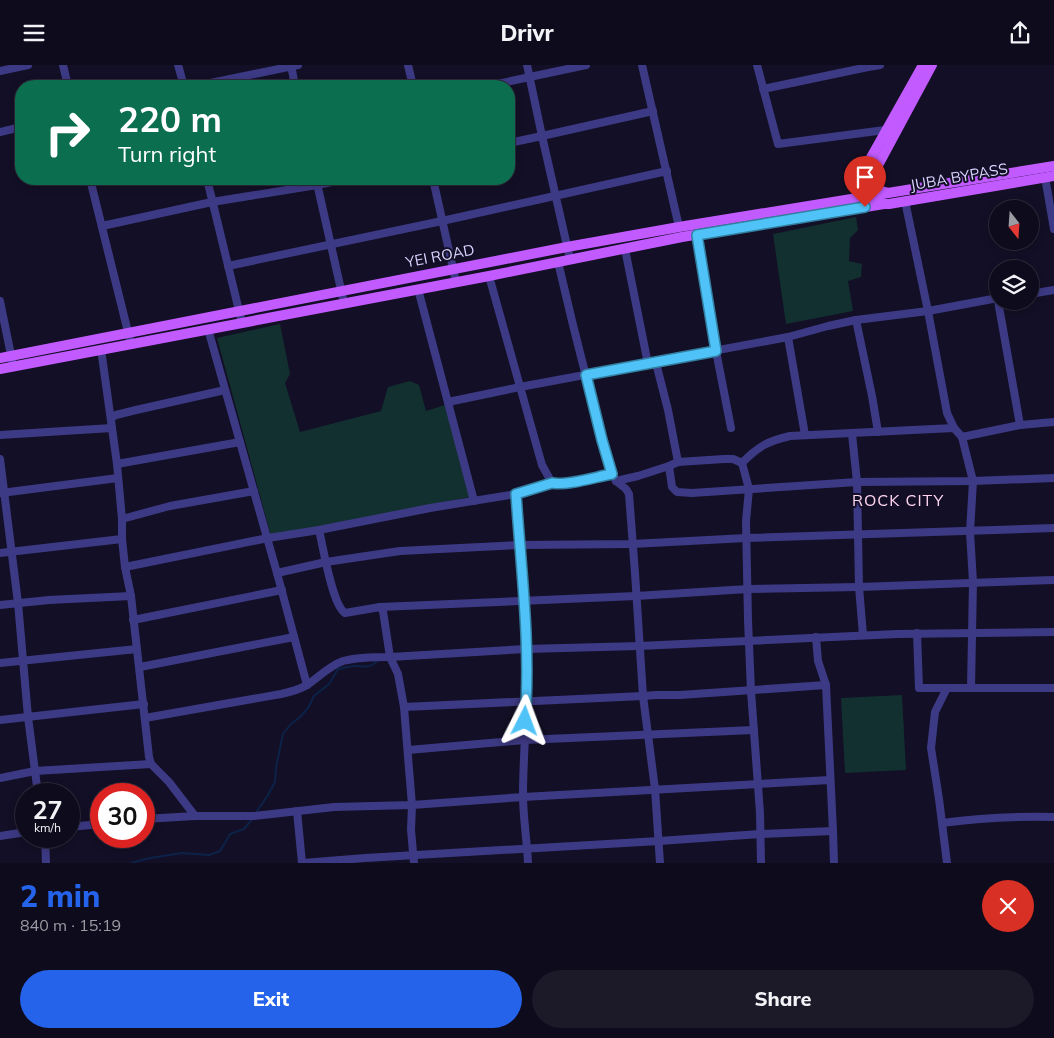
<!DOCTYPE html>
<html lang="en">
<head>
<meta charset="utf-8">
<style>
  :root { --surface:#0e0b1c; --page:#1c1929; --text:#f1f3f6; --muted:#9b9ba3; --line:#2e2b3b; --accent:#2563eb }
  body { margin:0; font-family:Mulish,sans-serif; background:var(--page); color:var(--text); height:100vh; display:flex; flex-direction:column; font-size:19px; white-space:nowrap }
  * { box-sizing:border-box; margin:0 }
  p { font-size:16px; color:var(--muted) }
  .icon { flex:none; width:28px; height:28px; fill:none; stroke:currentColor; stroke-width:2; stroke-linecap:round; stroke-linejoin:round }
  .map { position:relative; height:798px; overflow:hidden }
  .side { display:flex; flex-direction:column; background:var(--surface); flex:1 }
  .side>* { flex:none }
  .guide { position:absolute; left:15px; top:15px; width:500px; height:105px; border-radius:20px; box-shadow:0 2px 8px #0003,0 0 0 1px var(--line); background:#0b6e4f; color:#fff; overflow:hidden }
  .needle { width:32px; rotate:163deg }
  .tools { position:absolute; left:989px; top:135px; display:grid; gap:10px }
  .tools a { display:grid; place-items:center; width:50px; height:50px; border-radius:50%; background:var(--surface); box-shadow:0 2px 8px #0003,0 0 0 1px var(--line); font-size:25px }
  .speed { position:absolute; left:15px; top:718px; display:flex; gap:10px; font-size:25px; font-weight:700; text-align:center }
  .speed>* { display:grid; place-content:center; width:65px; height:65px; border-radius:50%; background:var(--surface); box-shadow:0 2px 8px #0003,0 0 0 1px var(--line); line-height:1 }
  .speed small { font-size:12px; font-weight:400 }
  .speed .limit { border:8px solid #d22; background:#fff; color:#111 }
  .pin { position:absolute; display:grid; place-items:center; width:42px; height:42px; color:#fff; margin:-51px -21px; border-radius:50% 50% 50% 0; rotate:-45deg; box-shadow:0 0 5px #0007 }
  .pin .icon { rotate:45deg }
  .me { position:absolute; width:55px; margin:-28px; rotate:3deg; stroke-linejoin:round; filter:drop-shadow(0 0 4px #0008) }
  .turn { display:flex; align-items:center; gap:18px; height:105px; padding:0 20px; font-size:22px }
  .turn .icon { width:65px; height:65px; stroke-width:2.5 }
  .turn b { display:block; font-size:35px; line-height:42px }
  .round { display:grid; place-items:center; flex:none; width:52px; height:52px; border-radius:26px; background:var(--page) }
  .head { display:flex; align-items:center; justify-content:space-between; height:85px; padding:0 20px }
  h1 { font-size:30px; font-weight:800; line-height:38px; color:var(--accent) }
  .button { display:flex; gap:10px; margin-top:auto; padding:10px 20px }
  .button a { flex:1; height:58px; border-radius:30px; background:var(--accent); color:#fff; font-size:20px; font-weight:800; line-height:58px; text-align:center }
  .button a+a { background:var(--page); color:var(--text) }
  header { display:flex; justify-content:space-between; align-items:center; height:65px; padding:0 20px; background:var(--surface); font-size:22px; font-weight:800 }
  .map>svg:first-child { display:block }
</style>
</head>
<body>
<header><svg class="icon" aria-label="menu" viewBox="0 0 24 24"><path d="M4 6h16M4 12h16M4 18h16"/></svg>Drivr<svg class="icon" aria-label="share" viewBox="0 0 24 24"><path d="M12 15V3M7 8l5-5 5 5M5 13v7h14v-7"/></svg></header>
<div class="map">
<svg width="1054" height="798" viewBox="0 0 1054 798">
  <rect width="100%" height="100%" fill="#130f26"/>
  <g fill="#12302f">
    <path d="M 856,152 L 858,165 L 850,173 L 849,196 L 862,199 L 861,212 L 848,216 L 853,246 L 786,259 L 773,169 Z"/>
    <path d="M 280,259 L 290,309 L 285,318 L 300,367 L 381,346 L 388,322 L 410,316 L 419,320 L 426,346 L 445,340 L 470,432 L 271,471 L 217,273 Z"/>
    <path d="M 902,630 L 906,705 L 845,708 L 841,633 Z"/>
  </g>
  <g fill="none" stroke-linecap="round" stroke-linejoin="round">
    <g stroke="#0c2248" stroke-width="2">
      <path d="M 255,749 L 268,730 L 275,717 L 276,702 L 283,669 L 291,659 L 300,652 L 308,643 L 314,631 L 329,619 L 338,604 C 344,603 350,601 355,601 C 367,601 369,604 378,595"/>
      <path d="M 131,798 L 150,793 L 182,788 L 209,790 L 220,786 L 230,769 L 244,764 L 253,753"/>
    </g>
    <g stroke="#3d3a85" stroke-width="8">
      <path d="M 63,0 L 68,21"/>
      <path d="M 178,0 L 184,21"/>
      <path d="M 291,0 L 295,21"/>
      <path d="M 408,0 L 413,21"/>
      <path d="M 642,0 L 679,162"/>
      <path d="M 757,0 L 778,79 L 885,65"/>
      <path d="M 868,0 L 868,2 L 880,0"/>
      <path d="M 0,6 L 28,0"/>
      <path d="M 196,21 L 298,0"/>
      <path d="M 488,21 L 586,0"/>
      <path d="M 763,24 L 868,2"/>
      <path d="M 0,67 L 21,62"/>
      <path d="M 509,78 L 542,71 L 527,0"/>
      <path d="M 1045,112 L 1054,164"/>
      <path d="M 90,114 L 131,279"/>
      <path d="M 207,114 L 242,258"/>
      <path d="M 316,114 L 344,238"/>
      <path d="M 433,114 L 456,217"/>
      <path d="M 905,136 L 928,246 L 947,348 L 954,363 L 962,372 L 973,416 L 970,467 L 973,517 L 971,623"/>
      <path d="M 102,161 L 212,137 L 317,120 L 346,114"/>
      <path d="M 697,170 L 716,286 L 731,363"/>
      <path d="M 625,184 L 648,299"/>
      <path d="M 570,194 L 542,71 L 653,46"/>
      <path d="M 558,197 L 573,260 L 609,402 L 616,416 L 626,424 L 629,429 L 635,508 L 643,631 L 655,724 L 660,798"/>
      <path d="M 228,201 L 442,156 L 667,106"/>
      <path d="M 489,211 L 542,400 L 552,418 C 568,421 595,412 612,409"/>
      <path d="M 418,224 L 474,436"/>
      <path d="M 1030,229 L 1054,225"/>
      <path d="M 0,236 L 12,295"/>
      <path d="M 998,236 L 1020,360"/>
      <path d="M 856,255 L 872,331 L 878,367"/>
      <path d="M 208,264 L 277,508 L 307,620"/>
      <path d="M 788,272 L 805,370"/>
      <path d="M 101,284 L 117,399 L 122,454 L 122,474 L 125,502 L 131,531 L 149,692 L 151,699 L 169,717 L 195,751"/>
      <path d="M 656,298 L 668,345 L 678,397"/>
      <path d="M 448,337 L 520,322 L 788,272 L 828,261 L 856,255 L 928,246 L 998,233"/>
      <path d="M 111,353 L 116,350 L 136,345 L 225,325"/>
      <path d="M 852,369 L 857,417 L 859,522 L 863,570"/>
      <path d="M 0,370 L 112,363"/>
      <path d="M 962,372 L 1020,360 L 1054,357"/>
      <path d="M 0,394 L 18,538 L 28,652 L 38,729"/>
      <path d="M 742,398 C 757,382 768,376 790,371 L 954,363"/>
      <path d="M 117,399 L 240,377"/>
      <path d="M 669,401 L 672,422 L 677,427 L 692,428 L 857,417 L 973,416 L 1054,413"/>
      <path d="M 616,416 L 638,411 L 669,401 L 678,397 L 724,394 L 733,394 L 742,398 L 749,424 L 746,456 L 748,555 L 751,626 L 760,748 L 761,798"/>
      <path d="M 1,428 L 118,413"/>
      <path d="M 516,429 C 520,491 526,553 527,615 C 527,653 523,691 523,730 C 523,752 527,775 528,798"/>
      <path d="M 122,454 L 170,441 L 254,426"/>
      <path d="M 319,465 C 323,481 332,540 345,548 L 380,542 L 383,546 L 390,592 L 398,609 L 404,642 L 409,704 L 412,740 L 411,765 L 414,798"/>
      <path d="M 0,488 L 122,474"/>
      <path d="M 125,502 L 268,473 L 319,465 L 430,443 L 516,429 L 552,418"/>
      <path d="M 277,508 L 326,497 L 400,486 L 520,480 L 632,479 L 746,473 L 1054,463"/>
      <path d="M 0,540 L 49,535 L 131,531"/>
      <path d="M 380,542 L 636,531 L 748,524 L 859,522 L 1054,515"/>
      <path d="M 133,555 L 282,525"/>
      <path d="M 917,568 L 919,623 L 1054,623"/>
      <path d="M 816,572 L 818,596 L 826,620 L 833,766 L 834,798"/>
      <path d="M 0,598 L 137,584"/>
      <path d="M 140,602 L 294,572"/>
      <path d="M 404,642 L 643,631 L 656,630 L 680,630 L 826,620"/>
      <path d="M 145,653 L 281,629 C 290,627 299,625 307,620 C 319,612 329,601 343,596 C 358,592 375,592 390,592 L 526,584 L 639,581 L 897,569 L 1054,567"/>
      <path d="M 0,655 L 144,639"/>
      <path d="M 408,685 L 524,675 L 754,665"/>
      <path d="M 0,713 L 35,706 L 151,699"/>
      <path d="M 297,746 L 302,798"/>
      <path d="M 144,754 L 195,751 L 254,751 L 334,742 L 412,740 L 523,732 L 830,715"/>
      <path d="M 942,758 C 979,753 1017,751 1054,752"/>
      <path d="M 69,762 L 101,759"/>
      <path d="M 0,771 L 26,767"/>
      <path d="M 45,771 L 46,798"/>
      <path d="M 303,798 L 365,793 L 659,776 L 760,769 L 833,766"/>
      <path d="M 947,798 L 939,734 L 931,683 L 935,647 L 947,623"/>
    </g>
    <g stroke="#c25bff" stroke-width="10">
      <path d="M 923,0 L 868,98 C 862,117 863,140 889,139 L 1054,111"/>
      <path d="M 932,0 L 875,106 C 871,120 874,125 888,128 L 1054,101"/>
      <path d="M 0,293 L 567,182 L 679,162 L 888,128"/>
      <path d="M 0,304 L 489,211 L 682,172 L 884,139"/>
    </g>
  </g>
  <g fill="none" stroke-linecap="round" stroke-linejoin="round">
    <defs>
      <path id="route" d="M 525,656 C 531,581 521,504 516,429 L 552,418 C 568,421 595,412 612,409 L 602,375 L 586,310 L 716,286 L 697,170 L 865,142"/>
    </defs>
    <use href="#route" stroke="#337fa1" stroke-width="12"/>
    <use href="#route" stroke="#4fc3f7" stroke-width="9"/>
  </g>
  <g text-anchor="middle" stroke-width="4" stroke-linejoin="round" paint-order="stroke">
    <g font-size="15" fill="#d9d4ff" stroke="#130f26">
      <text transform="translate(959 112) rotate(-10)" y="5">JUBA BYPASS</text>
      <text transform="translate(440 191) rotate(-11)" y="5">YEI ROAD</text>
    </g>
    <g font-size="16" letter-spacing="1" fill="#ffd6f0" stroke="#130f26">
      <text x="898" y="441">ROCK CITY</text>
    </g>
  </g>
</svg>
<div class="tools">
<a><svg class="needle" viewBox="-14 -14 28 28"><path d="M0-13l5 13h-10z" fill="#e53935"/><path d="M0 13l5-13h-10z" fill="#9b9ba3"/></svg></a>
<a><svg class="icon" aria-label="layers" viewBox="0 0 24 24"><path d="M12 4l9 5-9 5-9-5zM3 14l9 5 9-5"/></svg></a>
</div>
<div class="speed"><div>27<small>km/h</small></div><div class="limit">30</div></div>
<div class="pin" style="left:865px;top:142px;background:#d93025"><svg class="icon" aria-label="arrive" viewBox="0 0 24 24"><path d="M6 21V4h12l-3 4 3 4H6"/></svg></div>
<svg class="me" style="left:525px;top:656px" viewBox="-20 -20 40 40"><path d="M0-17L14 15 0 8-14 15z" fill="#4fc3f7" stroke="#fff" stroke-width="4"/></svg>
<div class="guide">
<div class="turn"><svg class="icon" aria-label="right" viewBox="0 0 24 24"><path d="M7 20v-9h11M14 6l5 5-5 5"/></svg><div><b>220 m</b>Turn right</div></div>
</div>
</div>
<section class="side">
<div class="head"><div><h1>2 min</h1><p>840 m · 15:19</p></div><a class="round" style="background:#d93025;color:#fff"><svg class="icon" aria-label="close" viewBox="0 0 24 24"><path d="M6 6l12 12M18 6L6 18"/></svg></a></div>
<div class="button"><a>Exit</a><a>Share</a></div>
</section>
</body>
</html>
